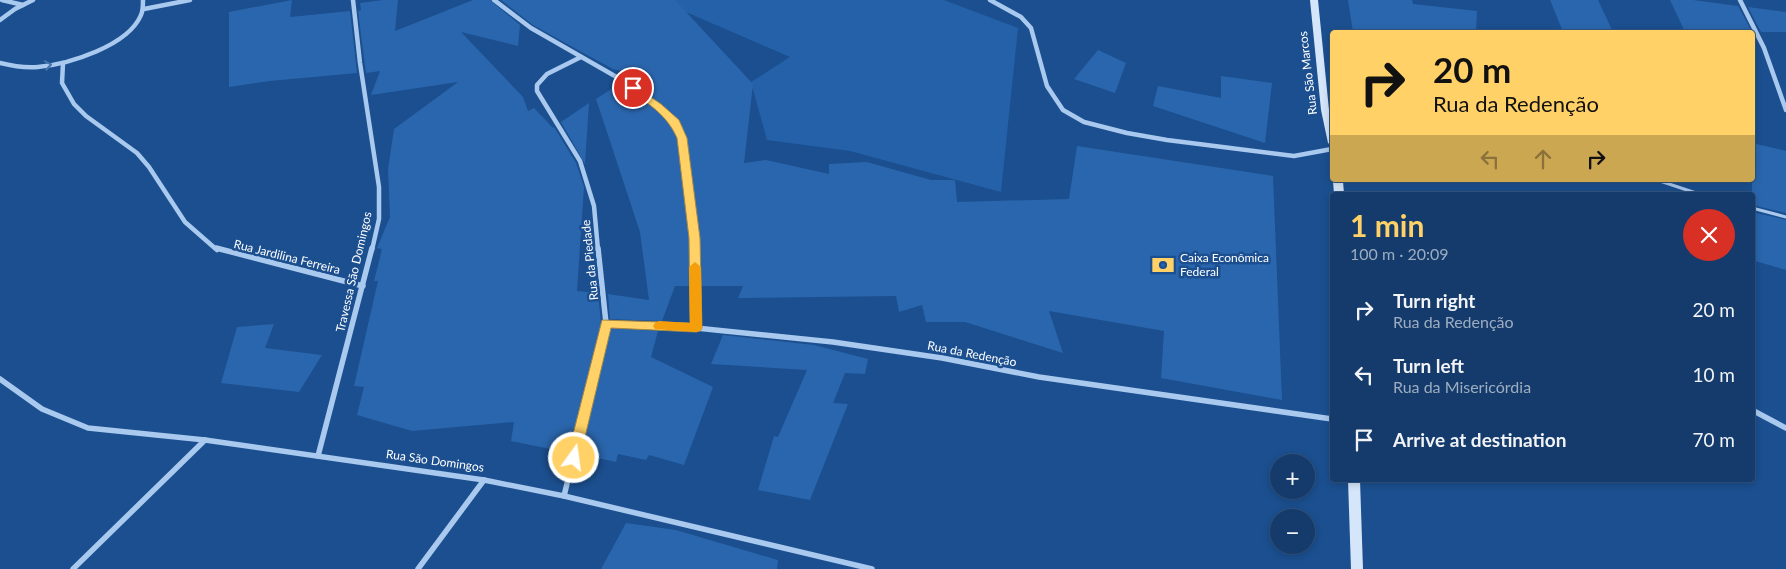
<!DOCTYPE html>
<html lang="en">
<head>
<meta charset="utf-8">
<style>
  :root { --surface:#143b6b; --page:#214673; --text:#f1f3f6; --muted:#9dadc1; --line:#33557e; --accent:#ffd166 }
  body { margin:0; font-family:Lato,sans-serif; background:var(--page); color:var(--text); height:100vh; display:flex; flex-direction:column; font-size:19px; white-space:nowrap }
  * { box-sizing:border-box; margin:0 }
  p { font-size:16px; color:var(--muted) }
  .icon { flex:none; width:28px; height:28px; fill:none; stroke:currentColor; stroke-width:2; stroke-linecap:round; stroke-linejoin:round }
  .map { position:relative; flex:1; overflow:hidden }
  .drawer { position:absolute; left:1330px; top:192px; width:425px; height:290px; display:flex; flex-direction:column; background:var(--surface); border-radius:5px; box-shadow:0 2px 8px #0003,0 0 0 1px var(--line) }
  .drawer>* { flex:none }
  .top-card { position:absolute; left:1330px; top:30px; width:425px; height:152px; border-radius:5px; box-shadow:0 2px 8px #0003,0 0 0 1px var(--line); background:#ffd166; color:#111; overflow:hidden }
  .fabs { position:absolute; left:1270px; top:454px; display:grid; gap:10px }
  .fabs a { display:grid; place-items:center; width:45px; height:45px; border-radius:50%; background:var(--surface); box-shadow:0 2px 8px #0003,0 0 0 1px var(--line); font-size:25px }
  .pin { position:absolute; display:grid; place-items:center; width:42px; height:42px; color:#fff; margin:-21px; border:2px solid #fff; border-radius:50%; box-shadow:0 1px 5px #0007 }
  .me { position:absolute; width:55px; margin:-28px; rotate:14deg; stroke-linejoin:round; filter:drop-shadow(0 0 4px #0008) }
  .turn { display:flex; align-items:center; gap:18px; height:105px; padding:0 20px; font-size:22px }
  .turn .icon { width:65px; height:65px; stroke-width:2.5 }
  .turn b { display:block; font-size:35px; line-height:42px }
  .lanes { display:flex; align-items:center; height:48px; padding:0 20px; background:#0003; justify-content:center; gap:25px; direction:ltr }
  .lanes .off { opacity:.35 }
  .round { display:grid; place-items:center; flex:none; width:52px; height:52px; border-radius:26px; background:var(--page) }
  .summary { display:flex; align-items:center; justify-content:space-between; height:85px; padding:0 20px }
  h1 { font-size:30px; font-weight:700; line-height:38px; color:var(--accent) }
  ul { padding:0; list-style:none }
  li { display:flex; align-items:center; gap:15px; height:65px; padding:0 20px }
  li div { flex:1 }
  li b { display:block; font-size:19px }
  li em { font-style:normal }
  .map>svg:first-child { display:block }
</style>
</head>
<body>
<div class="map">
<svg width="1786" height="569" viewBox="0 0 1786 569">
  <rect width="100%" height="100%" fill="#1b4f8f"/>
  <path fill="#2461a8" d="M 658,0 L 944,0 L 1018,28 L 1001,192 L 850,151 L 767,140 L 751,82 L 790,57 Z"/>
  <g fill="#2a66ad">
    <path d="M 292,0 L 290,17 L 350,11 L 357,73 L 270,81 L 229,87 L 229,12 Z"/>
    <path d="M 383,0 L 398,0 L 395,31 L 473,0 L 490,0 L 520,25 L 518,46 L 461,32 L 523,97 L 528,111 L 534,108 L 553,128 L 554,127 L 576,163 L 584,187 L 577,291 L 598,293 L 601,323 L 570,453 L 511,441 L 514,422 L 412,431 L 357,415 L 364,387 L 354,386 L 378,281 L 374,281 L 382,249 L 377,248 L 390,217 L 388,169 L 394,129 L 458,82 L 371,95 L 380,71 L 366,73 L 358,11 L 361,10 L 360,3 Z"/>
    <path d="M 501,0 L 675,0 L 753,84 L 744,163 L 766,160 L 829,174 L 829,164 L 867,162 L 931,180 L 955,180 L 957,202 L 1069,199 L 1077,146 L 1273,176 L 1282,400 L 1161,378 L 1164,331 L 1049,311 L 1063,353 L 965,322 L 926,322 L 922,305 L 899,312 L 896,296 L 738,298 L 743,286 L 700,286 L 699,248 L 686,139 L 678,120 L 660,103 L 627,79 L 634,74 L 613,69 L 578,50 L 533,25 Z"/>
    <path d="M 1348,0 L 1412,0 L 1413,4 L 1477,11 L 1476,32 L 1353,32 Z"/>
    <path d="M 1550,0 L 1598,0 L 1613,32 L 1563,32 Z"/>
    <path d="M 1670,0 L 1693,0 L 1738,6 L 1752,32 L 1685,32 Z"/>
    <path d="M 1748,7 L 1786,12 L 1786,32 L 1761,32 Z"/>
    <path d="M 1098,50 L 1126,63 L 1115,93 L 1074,79 Z"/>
    <path d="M 1221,76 L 1272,83 L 1265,143 L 1153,106 L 1158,86 L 1221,98 Z"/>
    <path d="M 619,84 L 655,109 L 672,125 L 678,140 L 690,247 L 690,286 L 675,286 L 662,321 L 610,319 L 608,294 L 649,300 L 640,232 L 596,99 Z"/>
    <path d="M 589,103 L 585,164 L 561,122 Z"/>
    <path d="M 1752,143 L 1786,151 L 1786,213 L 1752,205 Z"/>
    <path d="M 1752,212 L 1786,220 L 1786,270 L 1752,260 Z"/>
    <path d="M 274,324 L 265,348 L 322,355 L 299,392 L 221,383 L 237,327 Z"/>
    <path d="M 610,328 L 658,331 L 651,357 L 713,387 L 684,465 L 649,455 L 646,460 L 618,454 L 616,462 L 579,454 Z"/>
    <path d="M 723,335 L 814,345 L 868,359 L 865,374 L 845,373 L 833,403 L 848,404 L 810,500 L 758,490 L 774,436 L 778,437 L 807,370 L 711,364 Z"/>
    <path d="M 626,523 L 676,530 L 778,560 L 777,569 L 601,569 Z"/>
  </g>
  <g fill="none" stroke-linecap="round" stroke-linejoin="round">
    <g stroke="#a9c9ee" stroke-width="3">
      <path d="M 1325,110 L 1332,111"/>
      <path d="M 1657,180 L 1702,195"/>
      <path d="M 1752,208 L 1786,217"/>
    </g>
    <g stroke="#a9c9ee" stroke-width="4.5">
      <path d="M 2,0 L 23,5"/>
      <path d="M 353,0 L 360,63 L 379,187 L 379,219 L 372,250"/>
      <path d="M 494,0 L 531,28 L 620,79 L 658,106 L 675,123 L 682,139 L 694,250"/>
      <path d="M 990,0 L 1021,17 L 1031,28 L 1047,86 L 1063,110 L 1084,122 L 1127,133 L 1167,140 L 1294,156 L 1332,149"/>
      <path d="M 1740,0 L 1764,48 L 1786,110"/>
      <path d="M 144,9 L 190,0"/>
      <path d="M 0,20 L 15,9 L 33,0"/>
      <path d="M 581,57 L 547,74 L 537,85 L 537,91 L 580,161 L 594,206 L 598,250"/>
      <path d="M 0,63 C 12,66 25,68 38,67 C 69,64 128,46 141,15 C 143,11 143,5 143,0"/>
      <path d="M 63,63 L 62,83 L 74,104 L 86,116 L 137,153 L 149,167 L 185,222 L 217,250"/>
    </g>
    <g stroke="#a9c9ee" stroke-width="5.5">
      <path d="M 216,248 L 363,286"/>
      <path d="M 694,248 L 696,328"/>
      <path d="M 606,323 L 696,328 L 833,342 L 942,358 L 1039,377 L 1332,419"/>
      <path d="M 0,379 L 42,409 L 88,428 L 205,440 L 484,480 L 564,496 L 872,569"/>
      <path d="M 1752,410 L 1786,428"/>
      <path d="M 318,456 L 372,248"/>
      <path d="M 564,496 L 606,323 L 598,248"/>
      <path d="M 73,569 L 205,440"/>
      <path d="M 418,569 L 484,480"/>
    </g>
    <g fill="#d6e6fa" fill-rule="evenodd">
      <path d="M 1310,0 L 1318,0 L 1329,110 L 1332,125 L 1332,146 L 1328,143 L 1321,110 Z"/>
      <path d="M 1333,180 L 1343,180 L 1344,195 L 1334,195 Z"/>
      <path d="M 1348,480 L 1360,480 L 1363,569 L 1351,569 Z"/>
    </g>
  </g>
  <defs><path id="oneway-chevron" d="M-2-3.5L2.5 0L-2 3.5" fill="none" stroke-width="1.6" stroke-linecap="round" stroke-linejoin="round" transform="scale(1.25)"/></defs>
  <use stroke="#4674ac" href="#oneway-chevron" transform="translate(48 65) rotate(-10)"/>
  <path fill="#ffd166" stroke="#a68842" d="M 633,85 L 661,104 L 679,120 L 687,138 L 700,238 L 702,328 L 700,331 L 696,332 L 611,328 L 580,458 L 578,462 L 574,463 L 569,462 L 567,458 L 602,320 L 690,323 L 689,238 L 677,138 C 667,115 650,105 629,90 L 628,88 Z"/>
  <path fill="#f59e0b" d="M 695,262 L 701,267 L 702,328 L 700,331 L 696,332 L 655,329 L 653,326 L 655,323 L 659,321 L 690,323 L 689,267 Z"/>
  <defs>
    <symbol id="bank-bare" viewBox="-9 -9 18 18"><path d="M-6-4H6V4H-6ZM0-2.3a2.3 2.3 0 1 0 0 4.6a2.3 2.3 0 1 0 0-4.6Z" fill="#ffd166" stroke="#1b4f8f" stroke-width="2.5" paint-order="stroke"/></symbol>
  </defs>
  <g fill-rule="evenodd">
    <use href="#bank-bare" x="1147" y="249" width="32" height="32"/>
  </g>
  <g text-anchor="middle" stroke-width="5" stroke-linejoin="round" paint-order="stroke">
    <g font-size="12" fill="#fff" stroke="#1b4f8f">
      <text transform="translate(1308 73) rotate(-97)" y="4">Rua São Marcos</text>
      <text transform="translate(287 257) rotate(14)" y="4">Rua Jardilina Ferreira</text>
      <text transform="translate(590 260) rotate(-96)" y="4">Rua da Piedade</text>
      <text transform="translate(354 272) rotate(-77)" y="4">Travessa São Domingos</text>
      <text transform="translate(972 354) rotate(11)" y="4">Rua da Redenção</text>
      <text transform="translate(435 461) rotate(8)" y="4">Rua São Domingos</text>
    </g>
    <g font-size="12" fill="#fff" stroke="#1b4f8f" text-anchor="start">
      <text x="1180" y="262">Caixa Econômica<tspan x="1180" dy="14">Federal</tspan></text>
    </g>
  </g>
</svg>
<div class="fabs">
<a>+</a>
<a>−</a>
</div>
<div class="pin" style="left:633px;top:88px;background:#d93025"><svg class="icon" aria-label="arrive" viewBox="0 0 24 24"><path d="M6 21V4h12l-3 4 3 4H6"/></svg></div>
<svg class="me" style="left:574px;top:458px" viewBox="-20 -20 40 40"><circle r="17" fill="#ffd166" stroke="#fff" stroke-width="3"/><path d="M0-11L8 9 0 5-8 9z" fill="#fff"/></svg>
<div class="top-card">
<div class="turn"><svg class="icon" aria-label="right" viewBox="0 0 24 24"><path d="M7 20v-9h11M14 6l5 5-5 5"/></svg><div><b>20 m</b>Rua da Redenção</div></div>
<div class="lanes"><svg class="icon off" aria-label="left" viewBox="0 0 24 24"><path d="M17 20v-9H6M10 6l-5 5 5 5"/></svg><svg class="icon off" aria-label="ahead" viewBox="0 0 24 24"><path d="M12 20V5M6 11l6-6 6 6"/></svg><svg class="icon" aria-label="right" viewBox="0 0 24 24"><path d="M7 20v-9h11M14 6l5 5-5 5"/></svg></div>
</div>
<section class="drawer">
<div class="summary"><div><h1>1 min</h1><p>100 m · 20:09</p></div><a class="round" style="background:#d93025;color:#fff"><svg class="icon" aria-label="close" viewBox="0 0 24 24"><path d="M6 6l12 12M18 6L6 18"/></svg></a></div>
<ul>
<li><svg class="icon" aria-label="right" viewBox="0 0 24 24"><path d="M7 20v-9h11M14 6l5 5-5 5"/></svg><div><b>Turn right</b><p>Rua da Redenção</p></div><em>20 m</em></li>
<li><svg class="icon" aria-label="left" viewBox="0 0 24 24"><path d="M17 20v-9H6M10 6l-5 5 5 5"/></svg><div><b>Turn left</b><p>Rua da Misericórdia</p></div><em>10 m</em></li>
<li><svg class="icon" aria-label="arrive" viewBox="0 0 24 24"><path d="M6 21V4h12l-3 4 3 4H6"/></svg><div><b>Arrive at destination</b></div><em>70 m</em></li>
</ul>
</section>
</div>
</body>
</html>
